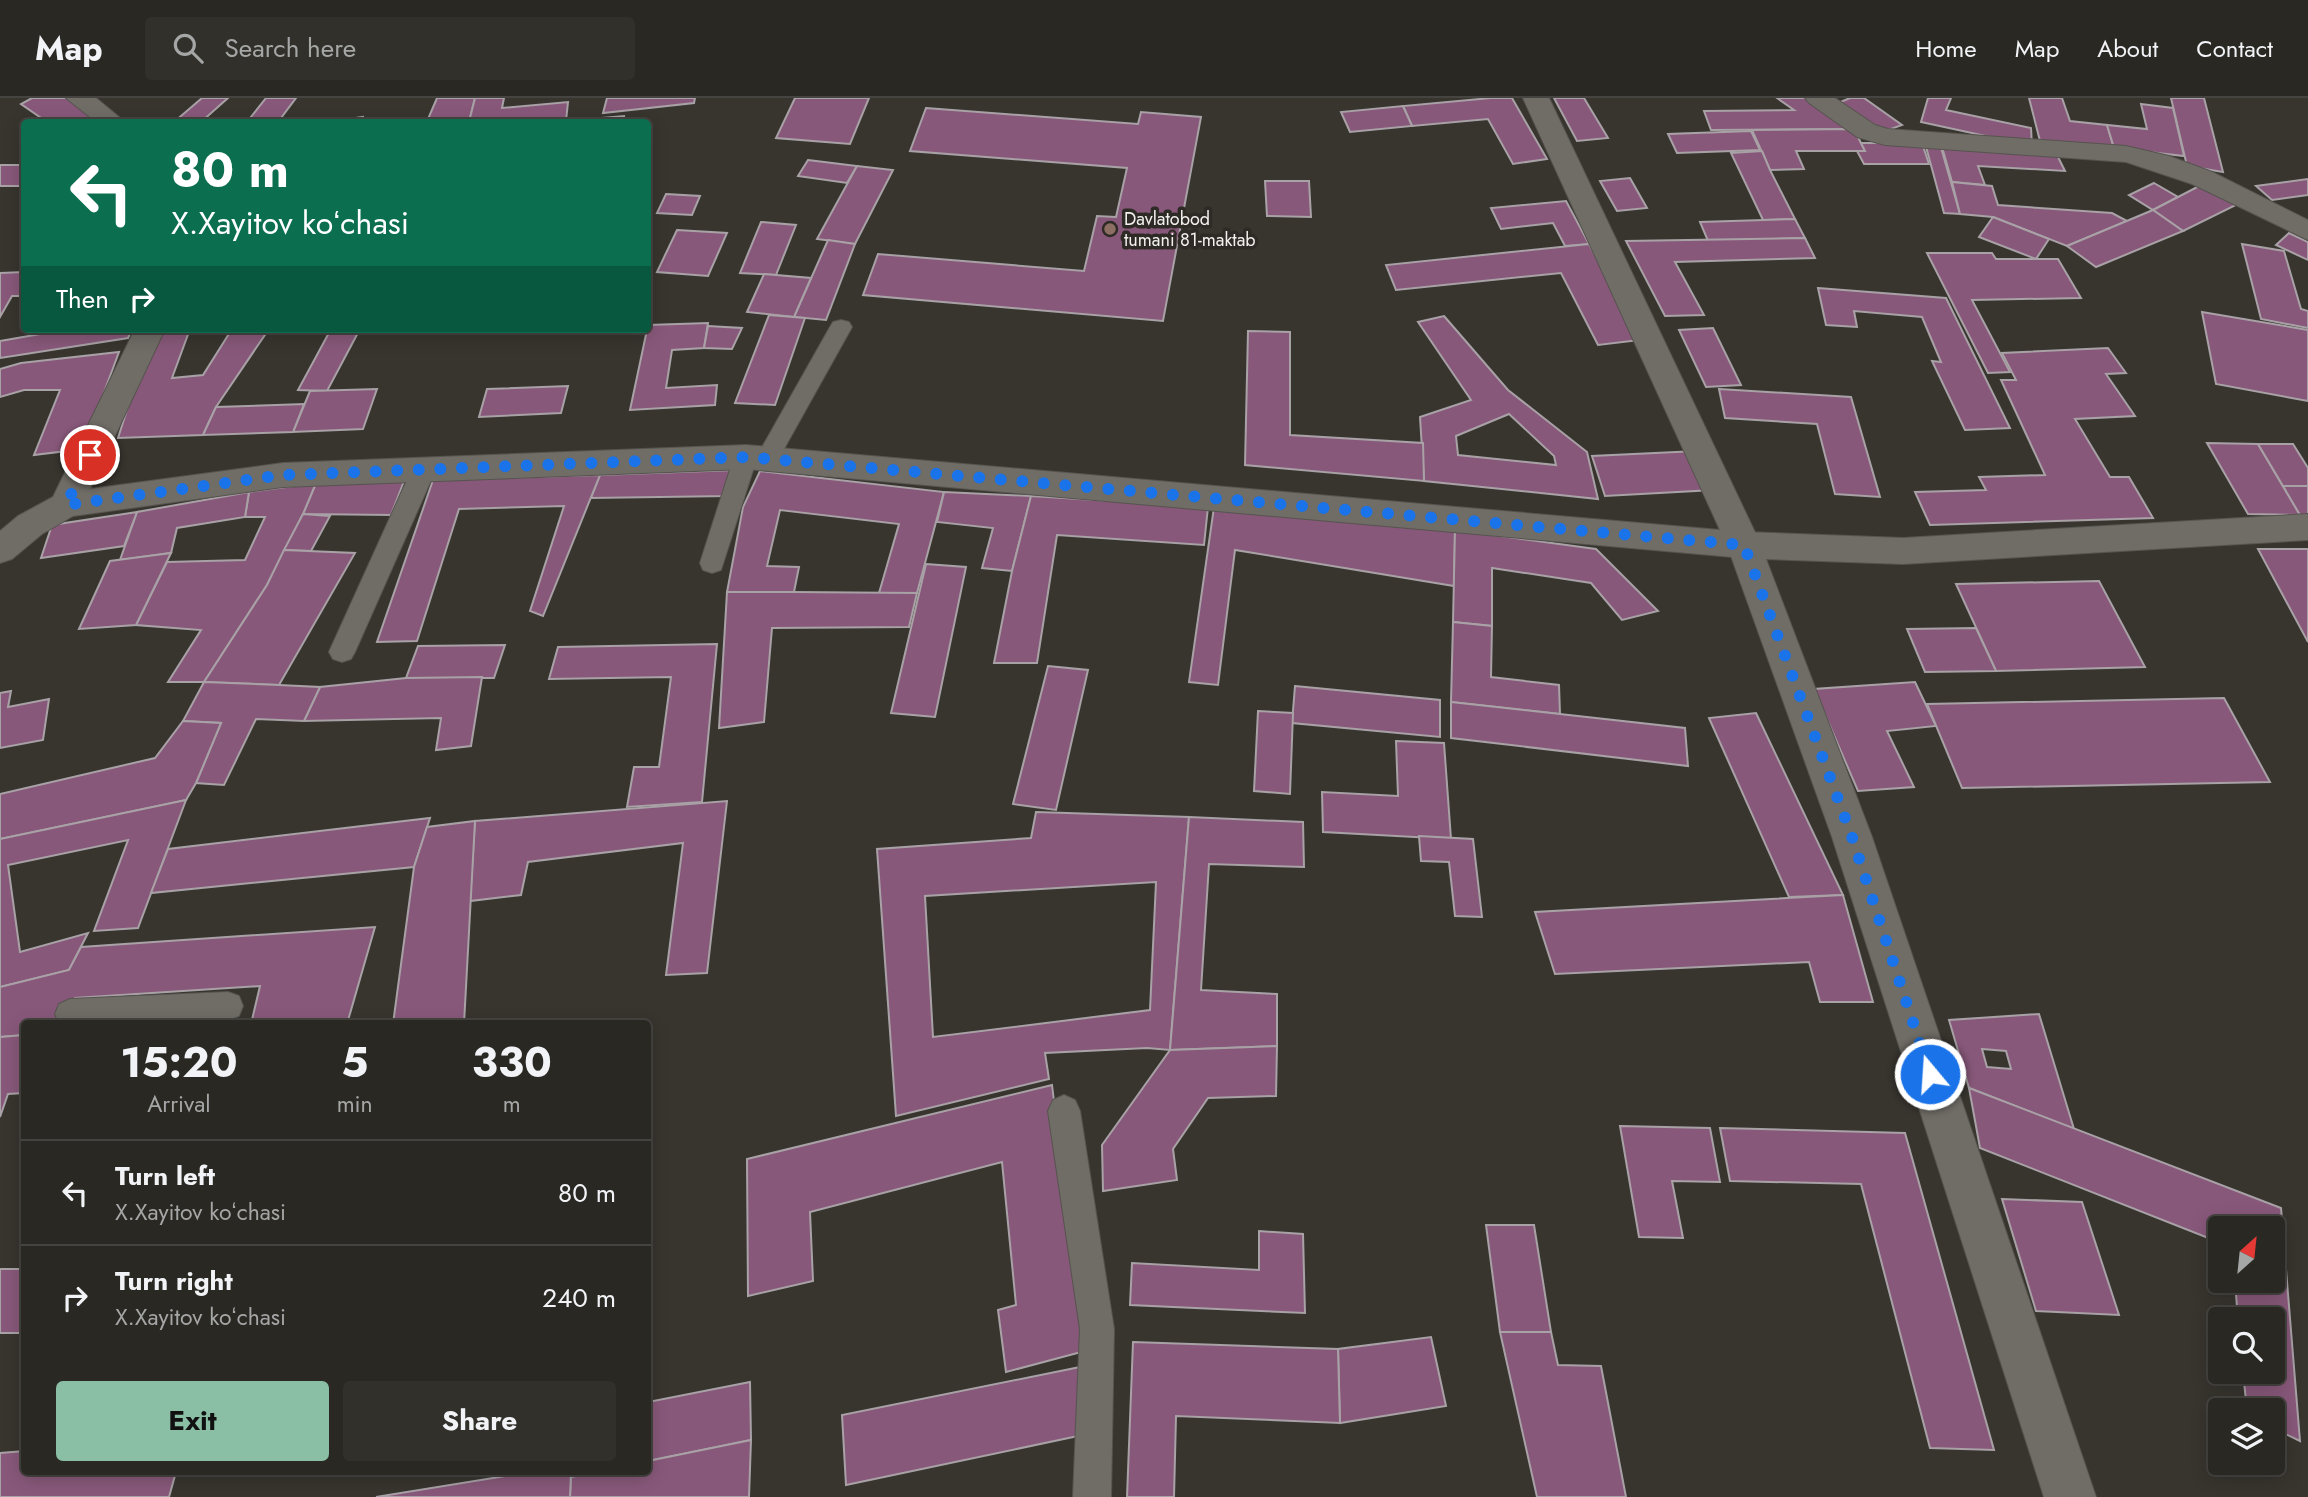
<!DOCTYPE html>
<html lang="en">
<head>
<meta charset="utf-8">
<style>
  :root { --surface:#2a2823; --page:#32302b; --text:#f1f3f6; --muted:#a5a6a6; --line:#464441; --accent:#8abfa5 }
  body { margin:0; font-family:Jost,sans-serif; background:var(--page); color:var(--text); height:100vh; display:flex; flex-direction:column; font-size:26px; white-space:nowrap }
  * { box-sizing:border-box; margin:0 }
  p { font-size:23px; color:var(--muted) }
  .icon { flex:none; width:38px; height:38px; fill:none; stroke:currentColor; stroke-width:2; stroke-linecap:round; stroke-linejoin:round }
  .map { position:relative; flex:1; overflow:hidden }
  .side { position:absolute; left:21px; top:922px; width:630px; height:455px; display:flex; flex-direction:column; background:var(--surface); border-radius:7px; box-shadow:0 4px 18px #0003,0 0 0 2px var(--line) }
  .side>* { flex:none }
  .top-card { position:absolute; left:21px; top:21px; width:630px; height:214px; border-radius:7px; box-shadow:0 4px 18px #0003,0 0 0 2px var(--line); background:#0b6e4f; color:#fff; overflow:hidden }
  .needle { width:46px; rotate:27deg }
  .fabs { position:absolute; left:2208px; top:1118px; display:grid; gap:14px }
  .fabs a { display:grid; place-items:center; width:77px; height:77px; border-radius:7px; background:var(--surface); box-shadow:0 4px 18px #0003,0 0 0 2px var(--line); font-size:35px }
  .pin { position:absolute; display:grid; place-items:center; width:60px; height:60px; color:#fff; margin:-30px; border:4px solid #fff; border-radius:50%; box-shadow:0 2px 7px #0007 }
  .me { position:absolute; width:77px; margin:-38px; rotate:342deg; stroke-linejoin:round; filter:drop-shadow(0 0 5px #0008) }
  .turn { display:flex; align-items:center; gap:24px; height:147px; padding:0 35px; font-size:32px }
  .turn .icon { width:91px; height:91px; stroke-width:2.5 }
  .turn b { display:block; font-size:49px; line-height:60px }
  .then { display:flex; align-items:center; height:66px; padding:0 35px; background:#0003; gap:14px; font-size:26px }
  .eta { display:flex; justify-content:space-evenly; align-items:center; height:119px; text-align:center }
  .eta b { font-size:42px; font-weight:700; line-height:49px }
  .action { display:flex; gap:14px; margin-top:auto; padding:14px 35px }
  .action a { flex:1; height:80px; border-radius:7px; background:var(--accent); color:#111; font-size:28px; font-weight:700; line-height:80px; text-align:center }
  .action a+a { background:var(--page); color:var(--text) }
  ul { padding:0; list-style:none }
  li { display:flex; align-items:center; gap:21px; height:105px; padding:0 35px; border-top:2px solid var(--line) }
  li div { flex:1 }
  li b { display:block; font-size:26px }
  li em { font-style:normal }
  header { display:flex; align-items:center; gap:42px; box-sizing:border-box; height:98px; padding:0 35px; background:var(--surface); border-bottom:2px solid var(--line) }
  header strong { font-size:33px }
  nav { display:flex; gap:38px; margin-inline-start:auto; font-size:24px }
  .search { width:490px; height:63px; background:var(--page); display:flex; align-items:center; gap:18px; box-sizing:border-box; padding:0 24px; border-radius:7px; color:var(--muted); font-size:26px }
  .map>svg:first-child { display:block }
</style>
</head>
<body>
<header>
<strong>Map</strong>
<div class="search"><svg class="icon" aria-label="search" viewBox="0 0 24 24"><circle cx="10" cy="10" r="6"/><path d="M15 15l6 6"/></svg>Search here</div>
<nav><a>Home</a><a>Map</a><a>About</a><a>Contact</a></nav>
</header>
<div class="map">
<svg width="2308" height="1399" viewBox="0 0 2308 1399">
  <rect width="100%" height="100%" fill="#38352f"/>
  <g fill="#88587a" stroke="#a8a1a6" stroke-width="2" fill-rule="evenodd">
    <path d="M 32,0 L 68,0 L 101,24 L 47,24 L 21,6 Z"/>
    <path d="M 202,0 L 228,0 L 201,24 L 174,24 Z"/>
    <path d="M 266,0 L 296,0 L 278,24 L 247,24 Z"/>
    <path d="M 437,0 L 475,0 L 470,20 L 428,21 Z"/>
    <path d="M 475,0 L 504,0 L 502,10 L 568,4 L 566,23 L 469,24 Z"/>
    <path d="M 607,0 L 695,0 L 694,5 L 603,15 Z"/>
    <path d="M 795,0 L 869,0 L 850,46 L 776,40 Z"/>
    <path d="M 1491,0 L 1512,0 L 1547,61 L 1513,66 L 1488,21 L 1412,28 L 1403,8 Z"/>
    <path d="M 1554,0 L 1584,0 L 1608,40 L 1577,43 Z"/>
    <path d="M 1777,0 L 1815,0 L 1854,31 L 1711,32 L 1704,13 L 1794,12 Z"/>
    <path d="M 1850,0 L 1864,0 L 1902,27 L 1880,35 L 1838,5 Z"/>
    <path d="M 1928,0 L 1951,0 L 1946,12 L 2031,30 L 2032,48 L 1921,24 Z"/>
    <path d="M 2029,0 L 2062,0 L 2070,23 L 2107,27 L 2114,50 L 2040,43 Z"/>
    <path d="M 2171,0 L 2204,0 L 2223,74 L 2187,68 Z"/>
    <path d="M 2141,6 L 2173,10 L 2184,58 L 2114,50 L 2107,27 L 2147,31 Z"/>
    <path d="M 1403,8 L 1412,28 L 1350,34 L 1341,14 Z"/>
    <path d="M 926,10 L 1138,26 L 1141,14 L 1201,19 L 1163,223 L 863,197 L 878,156 L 1084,173 L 1097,118 L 1116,119 L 1127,70 L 910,53 Z"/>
    <path d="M 624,18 L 623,24 L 543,24 L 566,23 Z"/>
    <path d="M 363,19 L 363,24 L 327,24 Z"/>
    <path d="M 1854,31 L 1865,53 L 1796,53 L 1804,71 L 1770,72 L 1752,32 Z"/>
    <path d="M 1751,33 L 1760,52 L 1677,55 L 1668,36 Z"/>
    <path d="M 1861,45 L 1922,45 L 1929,66 L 1864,66 L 1857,53 L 1865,53 Z"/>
    <path d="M 1925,45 L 1940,46 L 1960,116 L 1944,115 Z"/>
    <path d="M 1942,49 L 2056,55 L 2065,73 L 1978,68 L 1985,87 L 1952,84 Z"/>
    <path d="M 1762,53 L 1770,72 L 1795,121 L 1763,122 L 1731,55 Z"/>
    <path d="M 808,62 L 857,68 L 847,85 L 798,78 Z"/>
    <rect x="0" y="67" width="24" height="21"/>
    <path d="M 857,68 L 893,72 L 855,146 L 817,141 Z"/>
    <path d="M 1630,80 L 1647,110 L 1617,113 L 1600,83 Z"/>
    <path d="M 2308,81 L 2308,97 L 2272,102 L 2256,88 Z"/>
    <path d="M 1265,83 L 1309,83 L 1311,119 L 1267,118 Z"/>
    <path d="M 1952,84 L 1992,88 L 1998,107 L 2112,115 L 2127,123 L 2067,148 L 1993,119 L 1960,116 Z"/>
    <path d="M 2154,85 L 2178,99 L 2153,112 L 2129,97 Z"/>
    <path d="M 2205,85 L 2238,106 L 2183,133 L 2153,112 Z"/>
    <path d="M 666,96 L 700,98 L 692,117 L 657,115 Z"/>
    <path d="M 1566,103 L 1589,146 L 1565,148 L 1553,125 L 1501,131 L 1491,110 Z"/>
    <path d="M 2153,112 L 2183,133 L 2096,169 L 2067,148 Z"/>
    <path d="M 1993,119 L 2049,141 L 2036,161 L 1979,139 Z"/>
    <path d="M 1795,121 L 1805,140 L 1708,143 L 1700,124 Z"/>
    <path d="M 761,124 L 796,127 L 776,177 L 740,175 Z"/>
    <path d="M 677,132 L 727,135 L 708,178 L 657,174 Z"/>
    <path d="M 2289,135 L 2308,144 L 2308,162 L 2276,147 Z"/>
    <path d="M 1805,140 L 1815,160 L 1675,164 L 1704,217 L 1665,218 L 1626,143 Z"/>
    <path d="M 828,142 L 855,146 L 826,222 L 794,219 Z"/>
    <path d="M 1589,146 L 1640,242 L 1598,247 L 1561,175 L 1396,192 L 1386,167 Z"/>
    <path d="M 2242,146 L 2284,153 L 2301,211 L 2308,213 L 2308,230 L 2261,221 Z"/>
    <path d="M 1927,155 L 1992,155 L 1996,161 L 2058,161 L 2081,200 L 1972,202 L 2010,274 L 1988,275 Z"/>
    <path d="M 24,174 L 24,198 L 12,198 L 0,219 L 0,175 Z"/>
    <path d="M 764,176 L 811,180 L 794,219 L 747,214 Z"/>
    <path d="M 1818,190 L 1946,200 L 2010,330 L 1965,332 L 1932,263 L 1941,264 L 1922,219 L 1854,213 L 1857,229 L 1826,227 Z"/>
    <path d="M 2202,214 L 2308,232 L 2308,303 L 2216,286 Z"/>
    <path d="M 769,217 L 805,220 L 775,307 L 735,305 Z"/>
    <path d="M 1444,218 L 1508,292 L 1587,354 L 1598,401 L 1424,383 L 1420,319 L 1471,302 L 1418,224 ZM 1509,316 L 1554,358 L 1556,367 L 1458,357 L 1456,338 Z"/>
    <path d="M 708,225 L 704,250 L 672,252 L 666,290 L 717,287 L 715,307 L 630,312 L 648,227 Z"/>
    <path d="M 708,228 L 742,230 L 732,251 L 704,250 Z"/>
    <path d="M 1713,230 L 1741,287 L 1706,289 L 1679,232 Z"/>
    <path d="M 69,231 L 132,231 L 128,240 L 0,260 L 0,243 Z"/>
    <path d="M 158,231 L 190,231 L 172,280 L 203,277 L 232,231 L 269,231 L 216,309 L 203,337 L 118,340 L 142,265 Z"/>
    <path d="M 331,231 L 360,231 L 327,293 L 298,292 Z"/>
    <path d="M 1248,233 L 1290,234 L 1290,337 L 1423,345 L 1424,383 L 1245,367 Z"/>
    <path d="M 2108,250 L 2126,275 L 2106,276 L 2135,318 L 2075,321 L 2110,379 L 2129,379 L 2153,420 L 1930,427 L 1915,394 L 1986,392 L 1979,379 L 2045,377 L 2001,282 L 2016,282 L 2002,255 Z"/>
    <path d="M 119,254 L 83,351 L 34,357 L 60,292 L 24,292 L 0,299 L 0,271 L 21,265 Z"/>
    <path d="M 568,288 L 561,315 L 479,319 L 487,291 Z"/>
    <path d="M 377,291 L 363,331 L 293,334 L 310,293 Z"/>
    <path d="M 1719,291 L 1851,299 L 1880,399 L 1835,396 L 1817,326 L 1725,320 Z"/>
    <path d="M 304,306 L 293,334 L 203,337 L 216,309 Z"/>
    <path d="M 2207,345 L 2258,346 L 2300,417 L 2248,416 Z"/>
    <path d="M 2258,346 L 2293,346 L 2308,370 L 2308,388 L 2283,388 Z"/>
    <path d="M 1697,353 L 1713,392 L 1605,398 L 1592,358 Z"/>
    <path d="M 735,372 L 728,398 L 591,400 L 600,377 Z"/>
    <path d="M 760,373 L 944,394 L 917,495 L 879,495 L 899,426 L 780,412 L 767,468 L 799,469 L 794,494 L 727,494 L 743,409 Z"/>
    <path d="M 600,377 L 543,518 L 530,513 L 564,408 L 459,411 L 417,543 L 377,544 L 433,382 Z"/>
    <path d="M 404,383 L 391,417 L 303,416 L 316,385 Z"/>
    <path d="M 316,385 L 303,416 L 267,487 L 204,584 L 168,584 L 201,532 L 136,527 L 167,464 L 245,462 L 265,419 L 245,419 L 249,394 Z"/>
    <path d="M 2283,388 L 2308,388 L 2308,417 L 2300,417 Z"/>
    <path d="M 249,394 L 245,419 L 177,430 L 171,455 L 120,462 L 137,414 Z"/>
    <path d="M 944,394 L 1031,398 L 1012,473 L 982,470 L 993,430 L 937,424 Z"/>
    <path d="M 1031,398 L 1208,409 L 1204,447 L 1057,437 L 1037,565 L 994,565 L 1012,473 Z"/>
    <path d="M 1214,409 L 1455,432 L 1454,488 L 1235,452 L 1218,587 L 1189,584 Z"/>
    <path d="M 137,414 L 124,448 L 41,460 L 52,427 Z"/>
    <path d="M 303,416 L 330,418 L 311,453 L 284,452 Z"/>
    <path d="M 1455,432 L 1596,451 L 1658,513 L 1622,522 L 1591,485 L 1492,470 L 1492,528 L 1453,524 Z"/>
    <path d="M 2258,451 L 2308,451 L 2308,544 Z"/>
    <path d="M 284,452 L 355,455 L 279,587 L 204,584 L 267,487 Z"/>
    <path d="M 171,455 L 136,527 L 79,531 L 110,463 Z"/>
    <path d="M 926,466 L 966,469 L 935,619 L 891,615 Z"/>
    <path d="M 2099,483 L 2145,569 L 1996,573 L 1956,486 Z"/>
    <path d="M 727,494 L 794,494 L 917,495 L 909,529 L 772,530 L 764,624 L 719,630 Z"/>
    <path d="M 1453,524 L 1492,528 L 1491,579 L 1559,587 L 1560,616 L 1451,604 Z"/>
    <path d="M 1976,530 L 1996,573 L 1925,574 L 1907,531 Z"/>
    <path d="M 717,546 L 702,704 L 627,709 L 634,669 L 659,669 L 671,579 L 549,581 L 558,549 Z"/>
    <path d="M 505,547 L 494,580 L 406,580 L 418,548 Z"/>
    <path d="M 1048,568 L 1088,572 L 1056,712 L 1013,706 Z"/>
    <path d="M 482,579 L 471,648 L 436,652 L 441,620 L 304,623 L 320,589 L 406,580 Z"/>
    <path d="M 204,584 L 279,587 L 320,589 L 304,623 L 256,621 L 224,687 L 196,685 L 221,625 L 183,623 Z"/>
    <path d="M 1915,584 L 1936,628 L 1887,633 L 1914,689 L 1858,693 L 1814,591 Z"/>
    <path d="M 1295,588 L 1440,602 L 1440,639 L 1292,625 Z"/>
    <path d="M 11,593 L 8,609 L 49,601 L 43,642 L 0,650 L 0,595 Z"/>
    <path d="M 2224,600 L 2270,684 L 1962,690 L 1927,606 Z"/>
    <path d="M 1451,604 L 1685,630 L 1688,668 L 1451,640 Z"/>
    <path d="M 1258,613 L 1293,615 L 1290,696 L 1254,693 Z"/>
    <path d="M 1756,615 L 1843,797 L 1789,799 L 1709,620 Z"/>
    <path d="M 183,623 L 221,625 L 196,685 L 186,702 L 0,741 L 0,696 L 155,660 Z"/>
    <path d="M 1396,643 L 1444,645 L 1451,741 L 1323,734 L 1322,694 L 1398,698 Z"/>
    <path d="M 186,702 L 138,830 L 94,833 L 128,742 L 8,767 L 20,854 L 88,835 L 69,872 L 0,889 L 0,741 Z"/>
    <path d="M 727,703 L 707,875 L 666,877 L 683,745 L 528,764 L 521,797 L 470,803 L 475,723 Z"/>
    <path d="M 1036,714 L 1189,719 L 1170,952 L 1147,950 L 1045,955 L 1049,981 L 896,1018 L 877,751 L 1031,740 ZM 1156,784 L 1150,912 L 933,939 L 925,798 Z"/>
    <path d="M 1189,719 L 1303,724 L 1304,769 L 1209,766 L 1201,892 L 1277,896 L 1277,948 L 1170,952 Z"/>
    <path d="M 430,720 L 414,769 L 151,795 L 168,751 Z"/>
    <path d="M 475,723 L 464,926 L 393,926 L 414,769 L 427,729 Z"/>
    <path d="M 1419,738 L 1473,741 L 1482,819 L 1455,818 L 1449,764 L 1421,763 Z"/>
    <path d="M 1843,797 L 1873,904 L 1820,904 L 1809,864 L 1555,876 L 1535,814 Z"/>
    <path d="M 375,829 L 347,926 L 251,926 L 260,888 L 75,900 L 66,926 L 24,926 L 24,937 L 0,939 L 0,889 L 69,872 L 81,849 Z"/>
    <path d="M 2039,916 L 2074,1031 L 1969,990 L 1949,922 ZM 1982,951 L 2006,953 L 2011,971 L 1987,969 Z"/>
    <path d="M 24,937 L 24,995 L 8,996 L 0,1019 L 0,939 Z"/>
    <path d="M 1277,948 L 1276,998 L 1208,1000 L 1173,1051 L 1177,1082 L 1103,1093 L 1102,1047 L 1170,952 Z"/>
    <path d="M 1052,987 L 1085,1253 L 1006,1274 L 998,1212 L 1016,1207 L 1002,1064 L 810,1114 L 813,1183 L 748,1198 L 747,1061 Z"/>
    <path d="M 1969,990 L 2281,1110 L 2300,1343 L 2273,1330 L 2273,1312 L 2247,1312 L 2243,1274 L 2273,1274 L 2273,1222 L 2238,1222 L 2235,1183 L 2273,1183 L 2273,1130 L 2221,1130 L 2221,1145 L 1980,1050 Z"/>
    <path d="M 1620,1028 L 1710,1030 L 1720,1084 L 1672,1083 L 1683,1140 L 1639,1139 Z"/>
    <path d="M 1720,1030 L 1905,1035 L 1994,1352 L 1930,1350 L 1861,1086 L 1730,1083 Z"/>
    <path d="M 2002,1101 L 2082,1104 L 2119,1217 L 2036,1213 Z"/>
    <path d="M 1486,1127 L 1534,1127 L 1551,1234 L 1500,1234 Z"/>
    <path d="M 1259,1133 L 1303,1136 L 1305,1215 L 1130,1207 L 1132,1165 L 1259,1172 Z"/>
    <rect x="0" y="1171" width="24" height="64"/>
    <path d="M 1500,1234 L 1551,1234 L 1558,1267 L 1601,1268 L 1626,1399 L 1537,1399 Z"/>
    <path d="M 1431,1239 L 1446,1308 L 1340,1325 L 1338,1251 Z"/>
    <path d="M 1133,1244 L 1338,1251 L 1340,1325 L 1176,1318 L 1174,1399 L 1127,1399 Z"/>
    <path d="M 1080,1269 L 1083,1337 L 846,1387 L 842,1317 Z"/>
    <path d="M 750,1284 L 751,1342 L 648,1363 L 648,1304 Z"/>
    <path d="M 751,1342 L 749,1399 L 570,1399 L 571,1379 L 597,1374 L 648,1374 L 648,1363 Z"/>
    <path d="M 24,1353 L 24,1374 L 176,1374 L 169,1399 L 0,1399 L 0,1355 Z"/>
    <path d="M 511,1374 L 571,1374 L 570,1399 L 376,1399 L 511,1377 Z"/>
  </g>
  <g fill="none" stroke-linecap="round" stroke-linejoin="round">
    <defs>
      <g id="lane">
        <path d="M 841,222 L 849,224 L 852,229 L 775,367 L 767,369 L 759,367 L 756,363 L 721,472 L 712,475 L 703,472 L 700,465 L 734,359 L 738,353 L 746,351 L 754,353 L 757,358 L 830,229 L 833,224 Z"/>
        <path d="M 424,362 L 432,365 L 436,371 L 355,554 L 351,561 L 342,564 L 333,561 L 329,554 L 412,371 L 416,365 Z"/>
        <path d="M 228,894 L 239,898 L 243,908 L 239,918 L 228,922 L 59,926 L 55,916 L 59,906 L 70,901 Z"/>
        <path d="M 1064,997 L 1075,1002 L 1080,1013 L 1114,1231 L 1111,1399 L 1073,1399 L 1080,1231 L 1048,1013 L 1053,1002 Z"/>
      </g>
      <g id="street">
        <path d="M 66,0 L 96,0 L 125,24 L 96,24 Z"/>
        <path d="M 1523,0 L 1549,0 L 1761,447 L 1756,456 L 1744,460 L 746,371 L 283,389 L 73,418 L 42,436 L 12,461 L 0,465 L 0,433 L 18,418 L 53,399 L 135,231 L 165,231 L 90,391 L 283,365 L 746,347 L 1720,432 Z"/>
        <path d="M 1805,0 L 1835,0 L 1875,27 L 1888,31 L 2126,48 L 2169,58 L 2212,74 L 2308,122 L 2308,142 L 2192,86 L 2126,64 L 1885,47 L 1857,39 L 1809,5 Z"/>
      </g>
      <path id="secondary" d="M 2308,416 L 2308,442 L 1903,466 L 1766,461 L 1872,739 L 2096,1399 L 2044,1399 L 1832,739 L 1727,447 L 1732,438 L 1744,434 L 1903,440 Z"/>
    </defs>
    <use href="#lane" stroke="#56544f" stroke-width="2"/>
    <use href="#street" stroke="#56544f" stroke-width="2"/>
    <use href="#secondary" stroke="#56544f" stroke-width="2"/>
    <use href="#lane" fill="#706c66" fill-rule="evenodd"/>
    <use href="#street" fill="#706c66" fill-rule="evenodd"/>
    <use href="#secondary" fill="#706c66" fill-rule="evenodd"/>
  </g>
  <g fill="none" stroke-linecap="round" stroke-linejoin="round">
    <path stroke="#1a73e8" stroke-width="12" stroke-dasharray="0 21.6" d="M 90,357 L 66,407 L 283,377 L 746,359 L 1744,447 L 1852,739 L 1930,976"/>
  </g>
  <circle fill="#8d6e63" stroke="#2e2b26" stroke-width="2.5" cx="1110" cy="131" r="7"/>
  <g text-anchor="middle" stroke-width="7" stroke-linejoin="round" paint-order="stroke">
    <g font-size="18" fill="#f3f1ee" stroke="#2e2b26" text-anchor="start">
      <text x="1124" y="127">Davlatobod<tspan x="1124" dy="21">tumani 81-maktab</tspan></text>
    </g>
  </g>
</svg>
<div class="fabs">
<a><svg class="needle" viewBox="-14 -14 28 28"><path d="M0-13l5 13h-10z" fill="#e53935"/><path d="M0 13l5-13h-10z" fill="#a5a6a6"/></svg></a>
<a><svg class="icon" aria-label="search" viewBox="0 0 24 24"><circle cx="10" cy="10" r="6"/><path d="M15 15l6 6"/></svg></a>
<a><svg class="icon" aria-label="layers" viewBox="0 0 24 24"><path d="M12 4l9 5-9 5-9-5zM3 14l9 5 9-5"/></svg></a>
</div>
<div class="pin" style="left:90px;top:357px;background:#d93025"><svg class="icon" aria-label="arrive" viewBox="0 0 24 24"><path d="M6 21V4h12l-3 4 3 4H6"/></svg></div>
<svg class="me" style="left:1930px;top:976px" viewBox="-20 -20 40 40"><circle r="17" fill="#1a73e8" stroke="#fff" stroke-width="3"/><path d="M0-11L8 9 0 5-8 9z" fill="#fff"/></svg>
<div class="top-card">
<div class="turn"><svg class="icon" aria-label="left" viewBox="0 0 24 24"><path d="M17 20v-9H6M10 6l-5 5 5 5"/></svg><div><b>80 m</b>X.Xayitov koʻchasi</div></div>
<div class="then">Then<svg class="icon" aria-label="right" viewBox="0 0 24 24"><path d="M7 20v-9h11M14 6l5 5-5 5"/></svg></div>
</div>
<section class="side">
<div class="eta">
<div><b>15:20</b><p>Arrival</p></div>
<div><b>5</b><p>min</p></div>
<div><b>330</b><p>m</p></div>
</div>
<ul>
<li><svg class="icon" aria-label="left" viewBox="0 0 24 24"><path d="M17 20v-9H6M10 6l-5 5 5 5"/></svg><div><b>Turn left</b><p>X.Xayitov koʻchasi</p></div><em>80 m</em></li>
<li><svg class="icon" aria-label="right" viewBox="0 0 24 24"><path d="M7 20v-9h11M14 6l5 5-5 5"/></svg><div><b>Turn right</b><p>X.Xayitov koʻchasi</p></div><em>240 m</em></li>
</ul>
<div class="action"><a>Exit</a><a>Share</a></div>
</section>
</div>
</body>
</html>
